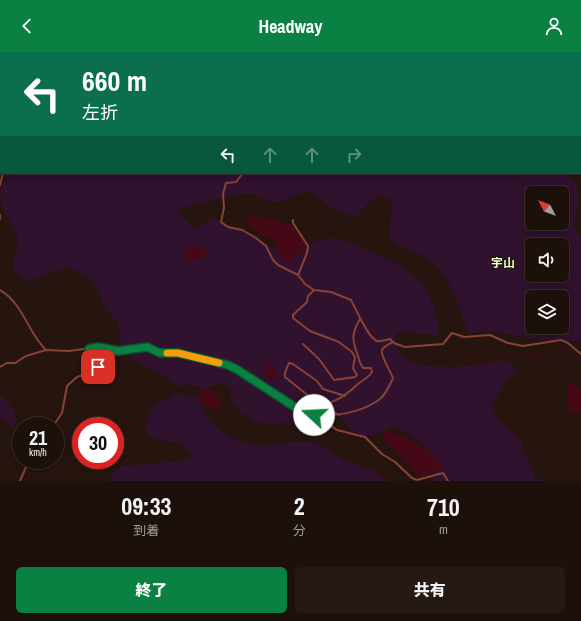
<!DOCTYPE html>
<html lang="ja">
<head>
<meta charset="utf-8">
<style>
  :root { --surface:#1c100a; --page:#251913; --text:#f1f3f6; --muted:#a09d9c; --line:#3a302b; --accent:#0b8043 }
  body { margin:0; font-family:"Archivo Narrow","Noto Sans JP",sans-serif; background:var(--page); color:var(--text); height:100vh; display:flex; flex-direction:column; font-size:15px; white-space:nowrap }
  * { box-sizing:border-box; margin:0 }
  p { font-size:13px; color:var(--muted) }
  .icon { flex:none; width:22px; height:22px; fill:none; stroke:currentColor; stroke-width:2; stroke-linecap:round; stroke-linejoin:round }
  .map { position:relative; height:429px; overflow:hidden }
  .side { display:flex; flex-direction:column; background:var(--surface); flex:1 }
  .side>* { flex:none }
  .banner { position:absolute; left:0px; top:0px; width:581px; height:122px; box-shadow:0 2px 10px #0003,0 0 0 1px var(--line); background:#0b6e4f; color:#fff; overflow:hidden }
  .needle { width:26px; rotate:312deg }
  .fabs { position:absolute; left:525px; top:134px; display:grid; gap:8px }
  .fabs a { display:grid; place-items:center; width:44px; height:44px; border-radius:6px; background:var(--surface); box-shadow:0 2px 10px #0003,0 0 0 1px var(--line); font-size:20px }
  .speed { position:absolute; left:12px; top:365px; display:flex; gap:8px; font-size:20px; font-weight:700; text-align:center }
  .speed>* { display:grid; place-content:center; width:52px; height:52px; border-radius:50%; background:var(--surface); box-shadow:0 2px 10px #0003,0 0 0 1px var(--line); line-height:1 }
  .speed small { font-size:10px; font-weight:400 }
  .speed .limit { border:6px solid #d22; background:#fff; color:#111 }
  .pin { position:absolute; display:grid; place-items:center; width:34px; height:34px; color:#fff; margin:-17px; border-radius:8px; box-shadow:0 2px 6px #0006 }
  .me { position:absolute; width:44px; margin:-22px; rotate:290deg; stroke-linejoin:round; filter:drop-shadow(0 0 3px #0008) }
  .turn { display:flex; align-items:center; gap:14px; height:84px; padding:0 16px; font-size:18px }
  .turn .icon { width:52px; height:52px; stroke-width:2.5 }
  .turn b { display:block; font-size:28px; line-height:34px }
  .lanes { display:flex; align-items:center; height:38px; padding:0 16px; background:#0003; justify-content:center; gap:20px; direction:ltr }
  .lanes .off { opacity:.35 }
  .eta { display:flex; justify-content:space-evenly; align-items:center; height:68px; text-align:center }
  .eta b { font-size:24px; font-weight:800; line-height:28px }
  .action { display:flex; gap:8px; margin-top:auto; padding:8px 16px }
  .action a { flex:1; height:46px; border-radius:6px; background:var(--accent); color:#fff; font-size:16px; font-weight:800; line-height:46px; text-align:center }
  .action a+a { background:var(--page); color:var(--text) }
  header { display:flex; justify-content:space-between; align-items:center; height:52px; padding:0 16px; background:var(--accent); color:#fff; font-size:18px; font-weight:800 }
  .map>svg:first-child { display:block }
</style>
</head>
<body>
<header><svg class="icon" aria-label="back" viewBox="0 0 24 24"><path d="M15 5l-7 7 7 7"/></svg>Headway<svg class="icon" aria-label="person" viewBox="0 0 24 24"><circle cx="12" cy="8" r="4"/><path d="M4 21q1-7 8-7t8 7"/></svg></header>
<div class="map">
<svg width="581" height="429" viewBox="0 0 581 429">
  <rect width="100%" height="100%" fill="#26150e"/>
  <g fill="#30112e" fill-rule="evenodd">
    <path d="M 44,0 L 480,0 L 481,1 L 45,1 Z"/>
    <path d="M 12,121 L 564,121 C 570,124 574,128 577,134 C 581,150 576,159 574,174 L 575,178 L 581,184 L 581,289 L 552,288 L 547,287 L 536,287 L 523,285 L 492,279 L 468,281 C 459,256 451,220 425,205 C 414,198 400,196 390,187 L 390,173 L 393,152 L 390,148 L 381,143 L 370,149 L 357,164 L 353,165 L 334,158 L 315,142 L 306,139 L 280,150 L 271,150 L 253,142 L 238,142 L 176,158 L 195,178 L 213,165 L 287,203 C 290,202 295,203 299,201 C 306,197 311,190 319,188 C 334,183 350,191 363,196 C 411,216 434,228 439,284 L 397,279 C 384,328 476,315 502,308 L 513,313 L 517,319 L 505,331 L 491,354 L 499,369 L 521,389 L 535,426 L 545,429 L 433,429 C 434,423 436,416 435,410 C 431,396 418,387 405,380 C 402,378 398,375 394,375 C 384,375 374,387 364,384 C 353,381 344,369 336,360 L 325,360 L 318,357 L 310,359 L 289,370 L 274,373 L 259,370 L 240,360 L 234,353 L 231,348 L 230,336 C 222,328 215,332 206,337 L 188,332 L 176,334 C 162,316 137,317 124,299 C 118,290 121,281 118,272 C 115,267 110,263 107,258 C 101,248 98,234 90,226 C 87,223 83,222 79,220 C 75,218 69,216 65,216 C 51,217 34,236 19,224 C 7,215 20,197 17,184 C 13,172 4,163 1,151 C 0,146 0,139 0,133 ZM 532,141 L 562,141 L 562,171 L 532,171 ZM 187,193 L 204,196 L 204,205 L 187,210 ZM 532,193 L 562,193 L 562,223 L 532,223 ZM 532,245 L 562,245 L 562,275 L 532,275 Z"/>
    <path d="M 174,342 L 202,345 C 203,351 203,358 206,363 C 217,384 247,393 269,393 C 283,392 301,387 315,391 C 324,394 333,401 341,406 C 358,415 373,414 387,429 L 111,429 L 112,422 L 122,414 L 181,409 L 192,404 L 191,399 L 179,392 L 152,386 C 141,377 147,360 157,352 C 162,348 169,346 174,342 Z"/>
    <path d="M 0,343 C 8,350 17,359 16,371 L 12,375 L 7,372 L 0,364 Z"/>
  </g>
  <g fill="#450817">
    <path d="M 250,164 L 258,164 L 264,167 L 272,166 L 284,172 L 291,172 L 305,192 L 307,197 L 298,202 L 291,211 C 276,208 280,201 275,190 L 254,178 L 246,170 L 247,165 Z"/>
    <path d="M 185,193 L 203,195 L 207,198 L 207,202 L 204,205 L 187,210 Z"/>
    <path d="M 268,312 L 271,312 C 275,315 279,321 276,327 L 271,329 L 267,326 L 263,318 Z"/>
    <path d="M 569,329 L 581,337 L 581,359 L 577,363 C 566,360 567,352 567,342 C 568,338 567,333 569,329 Z"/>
    <path d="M 203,335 L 205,335 L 221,345 L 222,351 L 218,357 L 211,358 L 197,348 Z"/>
    <path d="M 386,377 L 394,382 L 400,382 L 416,392 L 425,395 L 444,415 L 423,424 L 417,422 L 385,389 C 382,385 381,380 386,377 Z"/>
  </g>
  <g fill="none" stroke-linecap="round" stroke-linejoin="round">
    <path stroke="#450817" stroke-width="1" d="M 466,301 L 486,310 L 509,302 L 541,305 L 547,303 L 555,298 L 563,296 L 581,307"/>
    <g stroke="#874337" stroke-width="2">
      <path d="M 499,0 L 499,1"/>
      <path d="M 580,36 L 581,36"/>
      <path d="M 580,45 L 581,45"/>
      <path d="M 0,52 L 1,54"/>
      <path d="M 0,79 L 1,79"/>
      <path d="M 0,99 L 1,98"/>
      <path d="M 0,111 L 1,113"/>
      <path d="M 580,119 L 581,121"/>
      <path d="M 243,121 L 236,130 L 226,131 L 223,142 L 224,156 L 221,170 L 228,175 L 242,178 L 256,186 L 266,194 L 273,208 L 278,213 L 298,223 L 305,232 L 314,238 L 331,240 L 351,248 C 356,257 368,286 377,289 C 380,290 386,288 390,287 L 394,291 L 405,295 L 443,292 L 452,281 L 464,285 L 490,283 L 508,291 L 523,294 L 561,288 L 568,291 L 581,302"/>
      <path d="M 0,133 L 3,121"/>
      <path d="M 0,163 L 0,167"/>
      <path d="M 293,168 L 293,171 L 308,194 L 307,201 L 298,223"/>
      <path d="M 0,238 C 23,251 28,281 46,298"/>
      <path d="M 303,292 L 319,307 L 334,328 L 355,325 L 357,323 L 353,316 L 355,305 L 352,300 L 339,290 L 310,279 L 293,266 L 293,263 L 307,250 L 308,244 L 314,238"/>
      <path d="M 0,315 L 7,311 L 15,311 L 26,304 L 46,298 L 69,299 L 98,295 L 118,299 L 147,295 L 160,301 L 178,301 L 205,307 L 239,318 L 304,361 L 326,370 L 337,378 L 365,385 L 382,402 L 395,410 L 412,426 L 417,428 L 443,421 L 448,429"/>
      <path d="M 322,353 C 338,349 346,343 358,332 C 363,328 368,326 372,320 L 371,316 L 363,316 C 360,312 359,309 358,304 C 352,288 351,282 360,267"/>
      <path d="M 339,363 L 315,349 L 285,325 C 284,320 287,316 289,311 L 293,312 L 317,329 L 323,337 L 345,344"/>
      <path d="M 311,364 C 318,361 326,363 333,363 C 348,362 367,357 380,347 C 386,342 390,333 393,326 C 391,320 380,303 382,298 C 384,294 389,292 393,290"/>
      <path d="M 328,372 L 334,363"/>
      <path d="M 53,374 L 62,361 L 67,334 L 77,325 L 97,318 C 99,310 93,303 89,297"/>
      <path d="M 20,429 L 29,408"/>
    </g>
  </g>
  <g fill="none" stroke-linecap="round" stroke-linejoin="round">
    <defs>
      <path id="route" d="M 98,315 L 95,306 L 89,297 L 98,295 L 118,299 L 147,295 L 160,301 L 178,301 L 228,313 L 238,318 L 304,361 L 310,365 L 314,363"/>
    </defs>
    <use href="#route" stroke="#07532c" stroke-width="10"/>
    <use href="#route" stroke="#0b8043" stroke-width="7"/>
    <path stroke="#f59e0b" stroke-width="7" d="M 167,301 L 178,301 L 219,311"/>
  </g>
  <g text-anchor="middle" stroke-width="3" stroke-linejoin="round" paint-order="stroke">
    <g font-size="12" font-weight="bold" fill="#ebffd5" stroke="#26150e">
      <text x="503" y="215">宇山</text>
    </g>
  </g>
</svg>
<div class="fabs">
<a><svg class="needle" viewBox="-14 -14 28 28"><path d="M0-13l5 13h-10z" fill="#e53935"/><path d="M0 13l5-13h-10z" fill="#a09d9c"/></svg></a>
<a><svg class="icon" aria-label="sound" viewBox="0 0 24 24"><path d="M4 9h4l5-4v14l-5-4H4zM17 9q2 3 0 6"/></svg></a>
<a><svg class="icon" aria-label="layers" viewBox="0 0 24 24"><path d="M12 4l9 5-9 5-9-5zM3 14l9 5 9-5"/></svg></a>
</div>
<div class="speed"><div>21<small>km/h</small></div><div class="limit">30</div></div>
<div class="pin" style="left:98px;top:315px;background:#d93025"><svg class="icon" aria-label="arrive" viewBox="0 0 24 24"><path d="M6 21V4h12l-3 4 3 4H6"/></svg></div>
<svg class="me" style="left:314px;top:363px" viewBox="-20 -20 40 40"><circle r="19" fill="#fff"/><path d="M0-13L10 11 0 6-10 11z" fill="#0b8043"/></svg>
<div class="banner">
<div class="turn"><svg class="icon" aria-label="left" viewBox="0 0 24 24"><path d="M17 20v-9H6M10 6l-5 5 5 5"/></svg><div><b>660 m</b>左折</div></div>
<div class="lanes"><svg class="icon" aria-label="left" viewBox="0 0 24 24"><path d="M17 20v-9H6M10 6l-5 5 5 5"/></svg><svg class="icon off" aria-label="ahead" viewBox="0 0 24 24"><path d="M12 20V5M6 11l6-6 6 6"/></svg><svg class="icon off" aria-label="ahead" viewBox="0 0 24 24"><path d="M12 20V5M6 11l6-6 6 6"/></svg><svg class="icon off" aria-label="right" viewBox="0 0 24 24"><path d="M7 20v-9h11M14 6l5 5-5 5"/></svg></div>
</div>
</div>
<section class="side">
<div class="eta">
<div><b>09:33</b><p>到着</p></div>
<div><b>2</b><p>分</p></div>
<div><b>710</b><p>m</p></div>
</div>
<div class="action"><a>終了</a><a>共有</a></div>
</section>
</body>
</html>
